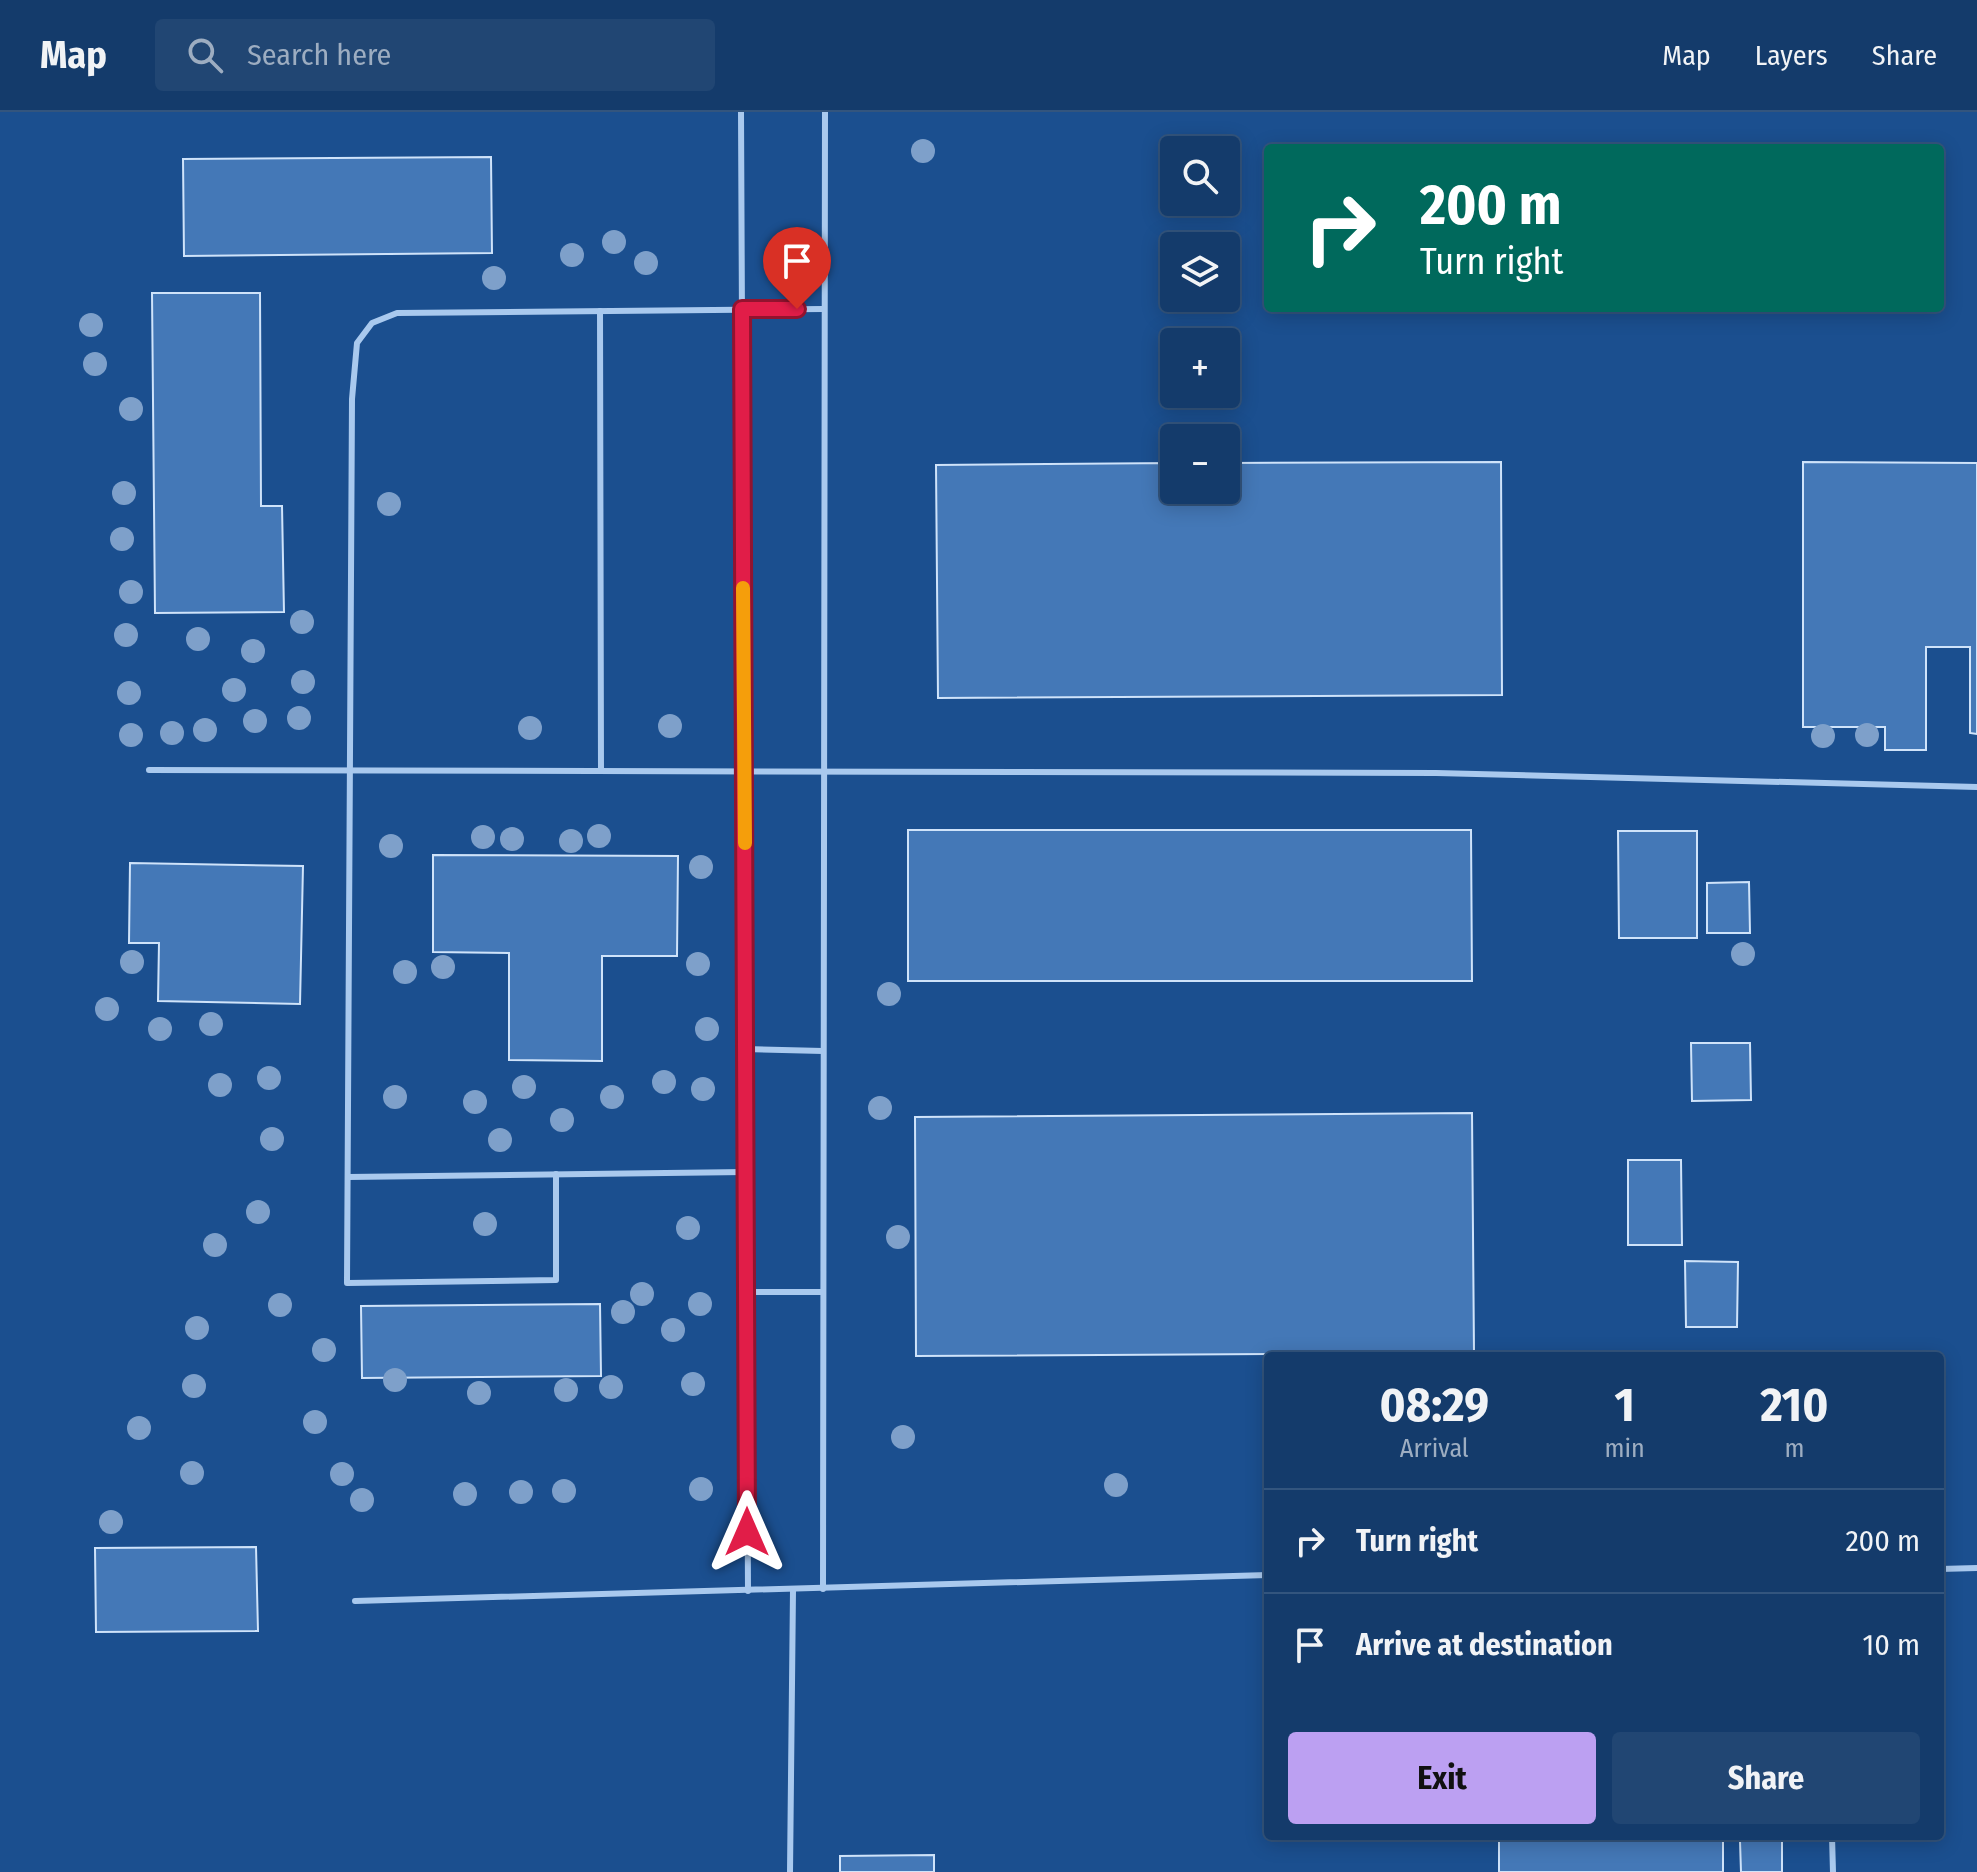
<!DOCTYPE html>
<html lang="en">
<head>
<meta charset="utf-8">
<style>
  :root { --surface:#143b6b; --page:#214673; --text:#f1f3f6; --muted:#9dadc1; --line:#33557e; --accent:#bca0f2 }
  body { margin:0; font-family:"Fira Sans Condensed",sans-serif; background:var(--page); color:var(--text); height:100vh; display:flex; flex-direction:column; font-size:30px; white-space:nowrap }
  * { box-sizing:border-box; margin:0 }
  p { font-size:26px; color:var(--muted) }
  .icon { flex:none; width:44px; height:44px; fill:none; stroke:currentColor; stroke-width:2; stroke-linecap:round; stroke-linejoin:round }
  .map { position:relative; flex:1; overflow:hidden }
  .panel { position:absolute; left:1264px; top:1240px; width:680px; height:488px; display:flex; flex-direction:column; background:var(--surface); border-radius:8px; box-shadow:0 4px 20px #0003,0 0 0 2px var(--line) }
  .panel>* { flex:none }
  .top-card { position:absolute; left:1264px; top:32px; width:680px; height:168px; border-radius:8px; box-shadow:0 4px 20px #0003,0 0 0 2px var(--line); background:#00695c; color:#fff; overflow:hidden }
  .fabs { position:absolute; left:1160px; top:24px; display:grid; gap:16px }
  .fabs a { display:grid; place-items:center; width:80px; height:80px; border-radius:8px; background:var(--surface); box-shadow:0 4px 20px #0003,0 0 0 2px var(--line); font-size:40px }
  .pin { position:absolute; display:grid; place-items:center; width:68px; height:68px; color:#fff; margin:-82px -34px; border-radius:50% 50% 50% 0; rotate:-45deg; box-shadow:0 0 8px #0007 }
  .pin .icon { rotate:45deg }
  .me { position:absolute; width:88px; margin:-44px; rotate:0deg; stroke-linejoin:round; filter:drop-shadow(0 0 6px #0008) }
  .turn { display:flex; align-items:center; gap:28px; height:168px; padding:0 24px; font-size:36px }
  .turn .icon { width:104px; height:104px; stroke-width:2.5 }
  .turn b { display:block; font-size:56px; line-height:68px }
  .eta { display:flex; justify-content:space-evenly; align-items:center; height:136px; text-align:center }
  .eta b { font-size:48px; font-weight:700; line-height:56px }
  .button { display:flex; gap:16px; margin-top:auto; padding:16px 24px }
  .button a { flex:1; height:92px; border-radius:8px; background:var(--accent); color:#111; font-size:32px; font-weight:700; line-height:92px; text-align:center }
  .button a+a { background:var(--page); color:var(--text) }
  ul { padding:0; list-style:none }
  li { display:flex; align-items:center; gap:24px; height:104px; padding:0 24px; border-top:2px solid var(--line) }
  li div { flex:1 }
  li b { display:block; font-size:30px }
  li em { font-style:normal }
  header { display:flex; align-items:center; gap:48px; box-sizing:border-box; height:112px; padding:0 40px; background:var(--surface); border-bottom:2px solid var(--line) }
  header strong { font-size:38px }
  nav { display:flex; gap:44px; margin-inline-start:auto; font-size:28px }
  .search { width:560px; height:72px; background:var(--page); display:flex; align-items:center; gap:20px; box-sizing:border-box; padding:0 28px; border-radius:8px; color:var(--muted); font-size:30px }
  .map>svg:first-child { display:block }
</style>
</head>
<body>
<header>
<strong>Map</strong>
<div class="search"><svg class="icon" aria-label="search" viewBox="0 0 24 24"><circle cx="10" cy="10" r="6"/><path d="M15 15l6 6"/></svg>Search here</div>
<nav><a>Map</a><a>Layers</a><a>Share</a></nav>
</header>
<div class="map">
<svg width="1977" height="1760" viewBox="0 0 1977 1760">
  <rect width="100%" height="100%" fill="#1b4f8f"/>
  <g fill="#4478b7" stroke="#cfe3fa" stroke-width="2">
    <path d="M 491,45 L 492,141 L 184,144 L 183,47 Z"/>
    <path d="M 152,181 L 260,181 L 261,394 L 282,394 L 284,500 L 155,501 Z"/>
    <path d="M 1501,350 L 1502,583 L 938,586 L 936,353 L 1174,351 L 1174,378 L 1226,378 L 1226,351 Z"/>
    <path d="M 1803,350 L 1977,351 L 1977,622 L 1970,621 L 1970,535 L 1926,535 L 1926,638 L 1885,638 L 1885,615 L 1803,615 Z"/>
    <path d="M 908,718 L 1471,718 L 1472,869 L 908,869 Z"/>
    <path d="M 1618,719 L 1697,719 L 1697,826 L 1619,826 Z"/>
    <path d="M 433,743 L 678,744 L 677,844 L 602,844 L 602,949 L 509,948 L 509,841 L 433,840 Z"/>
    <path d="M 130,751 L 303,754 L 300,892 L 158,889 L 159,831 L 129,831 Z"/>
    <path d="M 1749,770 L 1750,821 L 1707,821 L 1707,771 Z"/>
    <path d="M 1691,931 L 1750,931 L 1751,988 L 1692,989 Z"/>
    <path d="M 1472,1001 L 1474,1241 L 916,1244 L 915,1005 Z"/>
    <path d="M 1628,1048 L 1681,1048 L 1682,1133 L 1628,1133 Z"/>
    <path d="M 1685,1149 L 1738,1150 L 1737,1215 L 1686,1215 Z"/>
    <path d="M 600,1192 L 601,1264 L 362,1266 L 361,1194 Z"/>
    <path d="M 256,1435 L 258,1519 L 96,1520 L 95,1436 Z"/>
    <rect x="1499" y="1724" width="224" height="36"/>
    <path d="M 1782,1728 L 1782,1760 L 1741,1760 L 1740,1729 Z"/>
    <path d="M 934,1743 L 934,1760 L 840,1760 L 840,1744 Z"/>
  </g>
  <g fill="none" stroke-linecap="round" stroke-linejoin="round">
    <g stroke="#a9c9ee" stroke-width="6">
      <path d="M 741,0 L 748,1479"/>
      <path d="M 600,199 L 601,659"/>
      <path d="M 149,658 L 1436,661 L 1977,675"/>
      <path d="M 745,937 L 823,939"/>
      <path d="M 556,1062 L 556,1168 L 347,1171 L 352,287 L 357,231 L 372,211 L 397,201 L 824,197"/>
      <path d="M 348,1065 L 745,1060"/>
      <path d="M 745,1180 L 823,1180"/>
      <path d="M 1940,1457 L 1977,1456"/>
      <path d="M 823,1477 L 825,0"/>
      <path d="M 355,1489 L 1268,1463"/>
      <path d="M 1832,1724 L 1833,1760"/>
      <path d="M 790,1760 L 793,1478"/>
    </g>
  </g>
  <g fill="#7ea0ca">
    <circle cx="923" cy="39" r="12"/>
    <circle cx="614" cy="130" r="12"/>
    <circle cx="572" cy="143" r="12"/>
    <circle cx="646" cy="151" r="12"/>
    <circle cx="494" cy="166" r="12"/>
    <circle cx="91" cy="213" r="12"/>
    <circle cx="95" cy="252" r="12"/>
    <circle cx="131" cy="297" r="12"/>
    <circle cx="124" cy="381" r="12"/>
    <circle cx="389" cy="392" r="12"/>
    <circle cx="122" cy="427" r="12"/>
    <circle cx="131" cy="480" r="12"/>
    <circle cx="302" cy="510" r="12"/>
    <circle cx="126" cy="523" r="12"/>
    <circle cx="198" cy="527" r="12"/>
    <circle cx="253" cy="539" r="12"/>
    <circle cx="303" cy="570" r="12"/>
    <circle cx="234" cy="578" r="12"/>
    <circle cx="129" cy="581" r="12"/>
    <circle cx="299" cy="606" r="12"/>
    <circle cx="255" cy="609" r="12"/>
    <circle cx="670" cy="614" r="12"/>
    <circle cx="530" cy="616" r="12"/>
    <circle cx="205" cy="618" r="12"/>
    <circle cx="172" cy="621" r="12"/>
    <circle cx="131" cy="623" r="12"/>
    <circle cx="1867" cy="623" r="12"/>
    <circle cx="1823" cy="624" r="12"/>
    <circle cx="599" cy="724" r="12"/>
    <circle cx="483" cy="725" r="12"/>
    <circle cx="512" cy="727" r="12"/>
    <circle cx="571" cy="729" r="12"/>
    <circle cx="391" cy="734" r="12"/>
    <circle cx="701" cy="755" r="12"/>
    <circle cx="1743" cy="842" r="12"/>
    <circle cx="132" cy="850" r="12"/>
    <circle cx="698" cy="852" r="12"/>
    <circle cx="443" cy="855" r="12"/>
    <circle cx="405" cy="860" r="12"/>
    <circle cx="889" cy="882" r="12"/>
    <circle cx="107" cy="897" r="12"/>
    <circle cx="211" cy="912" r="12"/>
    <circle cx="160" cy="917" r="12"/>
    <circle cx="707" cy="917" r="12"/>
    <circle cx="269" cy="966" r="12"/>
    <circle cx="664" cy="970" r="12"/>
    <circle cx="220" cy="973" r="12"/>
    <circle cx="524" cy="975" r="12"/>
    <circle cx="703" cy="977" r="12"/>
    <circle cx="395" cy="985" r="12"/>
    <circle cx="612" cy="985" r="12"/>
    <circle cx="475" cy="990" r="12"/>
    <circle cx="880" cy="996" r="12"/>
    <circle cx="562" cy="1008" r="12"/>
    <circle cx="272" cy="1027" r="12"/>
    <circle cx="500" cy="1028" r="12"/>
    <circle cx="258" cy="1100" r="12"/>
    <circle cx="485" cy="1112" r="12"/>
    <circle cx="688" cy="1116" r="12"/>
    <circle cx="898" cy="1125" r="12"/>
    <circle cx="215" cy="1133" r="12"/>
    <circle cx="642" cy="1182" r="12"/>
    <circle cx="700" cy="1192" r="12"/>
    <circle cx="280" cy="1193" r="12"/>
    <circle cx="623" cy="1200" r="12"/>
    <circle cx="197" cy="1216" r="12"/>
    <circle cx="673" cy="1218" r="12"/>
    <circle cx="324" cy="1238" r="12"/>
    <circle cx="395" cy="1268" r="12"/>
    <circle cx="693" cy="1272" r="12"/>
    <circle cx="194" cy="1274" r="12"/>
    <circle cx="611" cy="1275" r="12"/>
    <circle cx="566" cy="1278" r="12"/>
    <circle cx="479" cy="1281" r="12"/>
    <circle cx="315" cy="1310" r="12"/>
    <circle cx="139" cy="1316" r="12"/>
    <circle cx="903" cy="1325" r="12"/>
    <circle cx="192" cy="1361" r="12"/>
    <circle cx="342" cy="1362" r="12"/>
    <circle cx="1116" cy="1373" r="12"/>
    <circle cx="701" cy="1377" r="12"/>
    <circle cx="564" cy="1379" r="12"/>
    <circle cx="521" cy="1380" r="12"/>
    <circle cx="465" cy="1382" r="12"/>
    <circle cx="362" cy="1388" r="12"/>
    <circle cx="111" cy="1410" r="12"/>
  </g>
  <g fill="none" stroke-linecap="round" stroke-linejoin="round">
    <defs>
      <path id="route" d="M 747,1420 L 742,197 L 797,197"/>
    </defs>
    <use href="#route" stroke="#92132f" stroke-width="20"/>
    <use href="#route" stroke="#e11d48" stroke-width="14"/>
    <path stroke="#f59e0b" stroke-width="14" d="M 743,476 L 745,731"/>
  </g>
</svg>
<div class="fabs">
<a><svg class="icon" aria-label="search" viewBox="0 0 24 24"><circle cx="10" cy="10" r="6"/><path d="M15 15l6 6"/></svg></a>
<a><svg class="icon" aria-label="layers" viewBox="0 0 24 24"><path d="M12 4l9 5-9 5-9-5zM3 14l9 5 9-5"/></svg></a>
<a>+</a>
<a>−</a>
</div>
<div class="pin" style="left:797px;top:197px;background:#d93025"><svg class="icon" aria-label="arrive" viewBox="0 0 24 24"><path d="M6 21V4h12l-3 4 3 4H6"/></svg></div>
<svg class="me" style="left:747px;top:1420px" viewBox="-20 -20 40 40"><path d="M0-17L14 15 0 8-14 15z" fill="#e11d48" stroke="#fff" stroke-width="4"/></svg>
<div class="top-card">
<div class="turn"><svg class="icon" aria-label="right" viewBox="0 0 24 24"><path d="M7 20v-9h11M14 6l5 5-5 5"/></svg><div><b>200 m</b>Turn right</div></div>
</div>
<section class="panel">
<div class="eta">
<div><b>08:29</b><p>Arrival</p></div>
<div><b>1</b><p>min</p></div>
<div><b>210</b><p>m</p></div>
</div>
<ul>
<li><svg class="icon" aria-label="right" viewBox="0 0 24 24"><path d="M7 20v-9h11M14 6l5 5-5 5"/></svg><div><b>Turn right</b></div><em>200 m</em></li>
<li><svg class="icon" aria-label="arrive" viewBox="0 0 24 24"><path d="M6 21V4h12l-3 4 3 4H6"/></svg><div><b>Arrive at destination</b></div><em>10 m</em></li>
</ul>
<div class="button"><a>Exit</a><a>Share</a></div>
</section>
</div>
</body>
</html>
